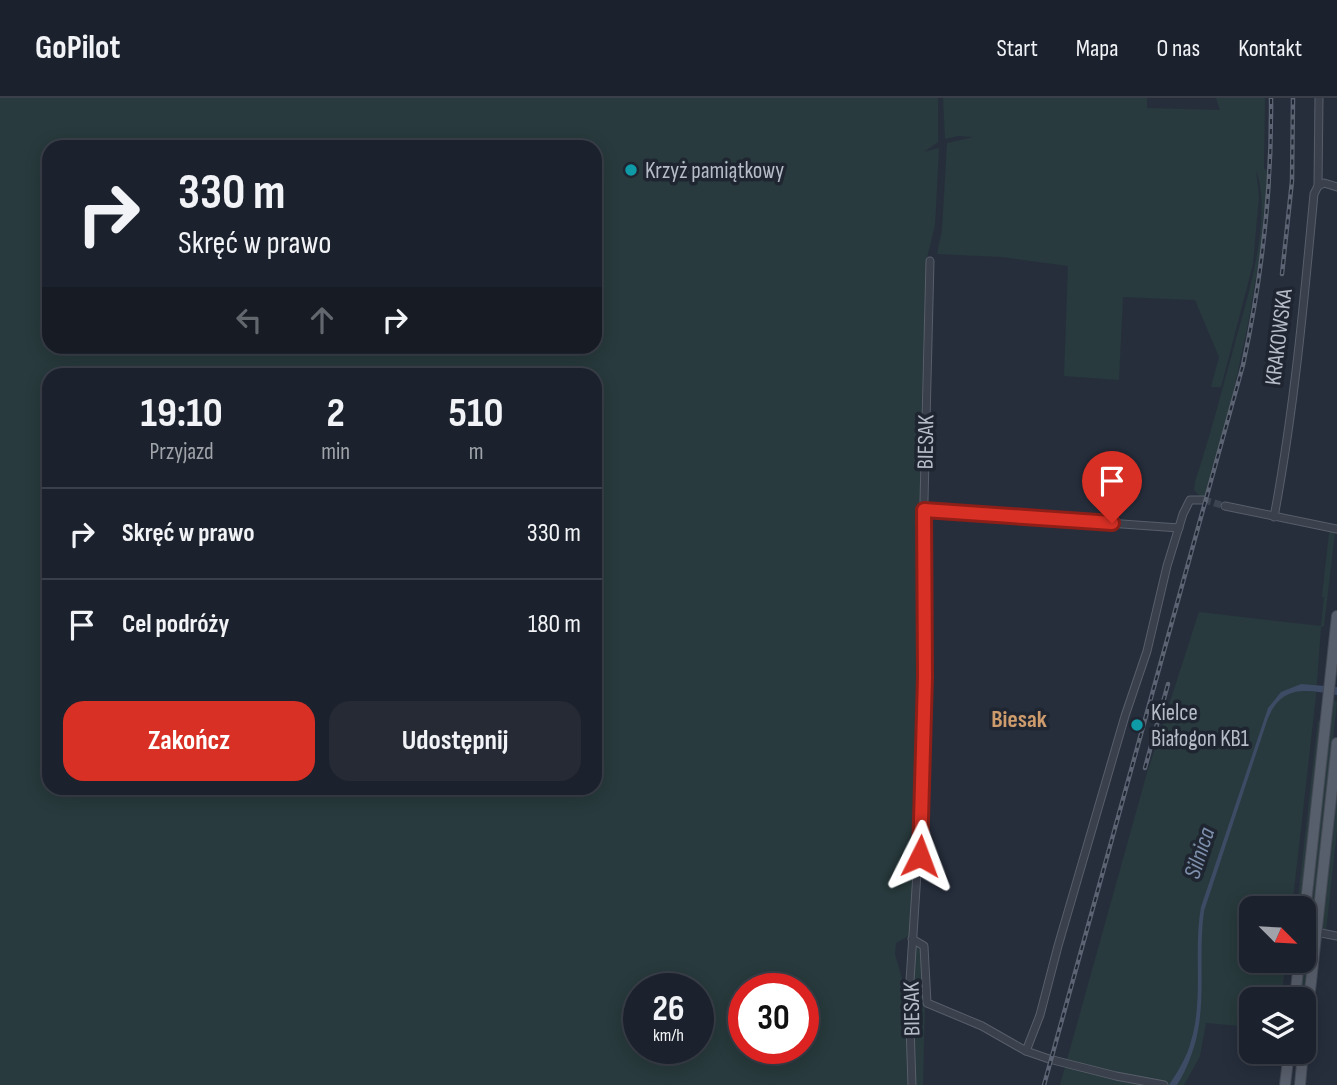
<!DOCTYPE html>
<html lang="pl">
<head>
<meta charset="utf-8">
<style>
  :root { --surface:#1c222d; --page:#252a35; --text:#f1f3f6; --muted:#a0a4aa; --line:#3a3f49; --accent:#d93025 }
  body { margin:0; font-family:"Sofia Sans Condensed",sans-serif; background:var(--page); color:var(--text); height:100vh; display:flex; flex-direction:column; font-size:26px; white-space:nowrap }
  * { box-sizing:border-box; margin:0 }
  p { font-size:23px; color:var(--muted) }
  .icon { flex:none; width:38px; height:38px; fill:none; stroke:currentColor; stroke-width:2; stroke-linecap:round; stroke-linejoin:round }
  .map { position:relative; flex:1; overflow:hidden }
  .side { position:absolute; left:42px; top:270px; width:560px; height:427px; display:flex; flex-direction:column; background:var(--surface); border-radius:21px; box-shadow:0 4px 18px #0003,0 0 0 2px var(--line) }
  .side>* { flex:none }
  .banner { position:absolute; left:42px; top:42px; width:560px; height:214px; border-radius:21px; box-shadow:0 4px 18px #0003,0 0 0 2px var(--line); background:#1c222d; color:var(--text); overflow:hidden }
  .needle { width:46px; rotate:114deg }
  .controls { position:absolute; left:1239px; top:798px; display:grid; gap:14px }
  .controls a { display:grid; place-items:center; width:77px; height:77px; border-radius:14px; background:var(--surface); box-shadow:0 4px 18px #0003,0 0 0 2px var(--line); font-size:35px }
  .speed { position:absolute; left:623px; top:875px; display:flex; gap:14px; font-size:35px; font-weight:700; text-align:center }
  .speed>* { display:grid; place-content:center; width:91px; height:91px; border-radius:50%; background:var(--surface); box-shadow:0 4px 18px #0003,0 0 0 2px var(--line); line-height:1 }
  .speed small { font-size:18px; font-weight:400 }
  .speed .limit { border:10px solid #d22; background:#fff; color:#111 }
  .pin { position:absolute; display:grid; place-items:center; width:60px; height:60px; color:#fff; margin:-72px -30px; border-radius:50% 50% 50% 0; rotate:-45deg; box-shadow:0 0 7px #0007 }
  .pin .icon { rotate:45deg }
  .me { position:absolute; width:77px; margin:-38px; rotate:3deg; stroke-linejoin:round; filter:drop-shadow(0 0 5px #0008) }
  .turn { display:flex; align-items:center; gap:24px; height:147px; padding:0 21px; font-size:32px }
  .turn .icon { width:91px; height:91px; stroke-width:2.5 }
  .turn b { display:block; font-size:49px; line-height:60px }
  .lanes { display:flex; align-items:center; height:66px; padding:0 21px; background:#0003; justify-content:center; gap:35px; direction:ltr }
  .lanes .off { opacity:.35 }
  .eta { display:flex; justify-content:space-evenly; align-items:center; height:119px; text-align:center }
  .eta b { font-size:42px; font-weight:700; line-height:49px }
  .primary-button { display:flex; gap:14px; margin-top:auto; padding:14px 21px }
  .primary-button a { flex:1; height:80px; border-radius:21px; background:var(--accent); color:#fff; font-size:28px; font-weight:700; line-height:80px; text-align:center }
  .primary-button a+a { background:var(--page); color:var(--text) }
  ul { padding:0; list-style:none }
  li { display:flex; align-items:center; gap:21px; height:91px; padding:0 21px; border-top:2px solid var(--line) }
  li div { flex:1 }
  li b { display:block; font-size:26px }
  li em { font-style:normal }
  header { display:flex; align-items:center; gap:42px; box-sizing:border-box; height:98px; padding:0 35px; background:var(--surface); border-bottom:2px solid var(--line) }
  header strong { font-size:33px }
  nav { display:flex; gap:38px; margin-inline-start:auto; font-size:24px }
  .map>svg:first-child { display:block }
</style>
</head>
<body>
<header>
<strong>GoPilot</strong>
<nav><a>Start</a><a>Mapa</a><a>O nas</a><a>Kontakt</a></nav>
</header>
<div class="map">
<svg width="1337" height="987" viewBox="0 0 1337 987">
  <rect width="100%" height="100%" fill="#262e3c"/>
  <g fill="#283a3d" fill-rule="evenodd">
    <path d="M 0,0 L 938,0 L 938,44 L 924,54 L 939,50 L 935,127 L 926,164 L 921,332 L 917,754 L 910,837 L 896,845 L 895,856 L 906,895 L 909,987 L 0,987 ZM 49,49 L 595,49 L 595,248 L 49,248 ZM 49,276 L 595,276 L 595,690 L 49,690 ZM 639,891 L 698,891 L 698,950 L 639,950 ZM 744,891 L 803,891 L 803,950 L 744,950 Z"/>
    <path d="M 943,0 L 1147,0 L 1147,10 L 1220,12 L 1216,0 L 1265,0 L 1264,71 L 1268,72 L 1260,156 L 1248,226 L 1231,305 L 1204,402 L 1194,392 L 1195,384 C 1209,342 1220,299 1232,256 C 1245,206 1274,122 1256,72 L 1259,98 L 1253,166 L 1221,289 L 1211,289 L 1219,259 L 1195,202 L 1123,199 L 1119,282 L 1064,278 L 1068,168 L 1002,159 L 937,156 L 942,132 L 947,45 L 973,39 L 958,38 L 945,41 Z"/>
    <path d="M 1331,433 L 1335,434 L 1324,528 L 1321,529 L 1316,597 L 1292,810 L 1251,810 L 1251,863 L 1286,863 L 1281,901 L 1251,901 L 1251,929 L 1206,925 L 1200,958 L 1184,987 L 1060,987 L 1147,675 L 1199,514 L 1321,528 L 1324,499 L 1322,499 L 1329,435 Z"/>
    <path d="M 1333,601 L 1337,604 L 1304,910 L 1304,901 L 1299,901 Z"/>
    <path d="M 1318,622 L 1321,626 L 1301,810 L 1297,810 Z"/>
    <path d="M 1337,685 L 1337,733 L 1326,833 L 1322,829 Z"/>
    <path d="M 918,848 L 922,851 L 925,903 L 923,987 L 915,987 L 912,892 L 914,851 Z"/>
  </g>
  <path fill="#3d4b64" d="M 1301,586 L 1337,589 L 1337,597 C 1306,592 1283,586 1268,620 L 1204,813 C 1196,875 1213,923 1180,982 L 1177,987 L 1169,987 C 1178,973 1187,959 1191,943 C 1204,900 1193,853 1201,809 L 1268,610 L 1281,594 Z"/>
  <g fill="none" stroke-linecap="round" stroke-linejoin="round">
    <path stroke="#3c4351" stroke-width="7" stroke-dasharray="7 3.5" stroke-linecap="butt" d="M 1204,402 L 1225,408"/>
    <defs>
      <g id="street">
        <path d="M 1318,88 L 1324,85 L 1337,89"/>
        <path d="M 1225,408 L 1337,431"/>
        <path d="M 924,412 L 1179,430"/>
        <path d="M 1274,419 C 1294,313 1304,204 1314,96 L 1318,88 L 1319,0"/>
        <path d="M 1316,834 L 1337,838"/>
        <path d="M 912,841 L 924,848 L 927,905 L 982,928 L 1026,953 L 1049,961 L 1116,978 L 1164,987"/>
        <path d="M 1026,953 L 1040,917 L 1058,848 L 1125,618 L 1147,553 L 1167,468 L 1183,416 L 1190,402 L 1204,402"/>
        <path d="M 912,987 L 909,898 L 922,698 L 923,442 L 930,163"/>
      </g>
      <g id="primary">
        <path d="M 1304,823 L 1337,518"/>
        <path d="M 1295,901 L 1299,863"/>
        <path d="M 1304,948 L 1337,645"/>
        <path d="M 1285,987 L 1289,954"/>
        <path d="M 1300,987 L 1303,954"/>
      </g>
    </defs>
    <use href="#street" stroke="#585e6a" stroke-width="9"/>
    <use href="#primary" stroke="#434955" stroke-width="12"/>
    <use href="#street" stroke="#3a404c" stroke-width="7"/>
    <use href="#primary" stroke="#585f6c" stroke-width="10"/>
    <defs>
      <g id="rail">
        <path d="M 1282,176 L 1292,83 L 1293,0"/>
        <path d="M 1145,670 L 1168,586"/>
        <path d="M 1044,987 L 1243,267 C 1262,179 1272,90 1271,0"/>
      </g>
    </defs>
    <use href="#rail" stroke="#5c6473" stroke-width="4.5"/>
    <use href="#rail" stroke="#1f2531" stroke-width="2" stroke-dasharray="5" stroke-linecap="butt"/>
  </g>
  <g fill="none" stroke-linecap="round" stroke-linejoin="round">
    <defs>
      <path id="route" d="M 920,758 L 925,579 L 924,412 L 1112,425"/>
    </defs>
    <use href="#route" stroke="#8d1f18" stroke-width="18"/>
    <use href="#route" stroke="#d93025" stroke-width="12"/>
  </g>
  <g fill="#0f9aa8" stroke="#1f2531" stroke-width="2.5">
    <circle cx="631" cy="72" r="7"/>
    <circle cx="1137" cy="627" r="7"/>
  </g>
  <g text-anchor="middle" stroke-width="7" stroke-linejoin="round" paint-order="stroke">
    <g font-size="23" fill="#b6bcc8" stroke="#1f2531" text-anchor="start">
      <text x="645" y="80">Krzyż pamiątkowy</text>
      <text x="1151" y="622">Kielce<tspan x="1151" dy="26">Białogon KB1</tspan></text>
    </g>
    <g font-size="23" fill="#b6bcc8" stroke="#1f2531">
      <text transform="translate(1278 239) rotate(-83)" y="8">KRAKOWSKA</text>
      <text transform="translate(925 344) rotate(-89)" y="8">BIESAK</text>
      <text transform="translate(911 911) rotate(-91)" y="8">BIESAK</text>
    </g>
    <g font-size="24" font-weight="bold" fill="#cd9b6c" stroke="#1f2531">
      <text x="1019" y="629">Biesak</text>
    </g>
    <g font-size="24" font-style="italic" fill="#7f90ad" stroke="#1f2531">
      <text transform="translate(1199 755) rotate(-72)" y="8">Silnica</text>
    </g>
  </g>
</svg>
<div class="controls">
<a><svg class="needle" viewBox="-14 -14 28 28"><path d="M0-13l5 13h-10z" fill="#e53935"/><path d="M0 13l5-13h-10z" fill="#a0a4aa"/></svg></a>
<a><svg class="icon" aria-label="layers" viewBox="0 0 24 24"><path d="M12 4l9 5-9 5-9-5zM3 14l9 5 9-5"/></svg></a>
</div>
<div class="speed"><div>26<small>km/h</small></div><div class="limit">30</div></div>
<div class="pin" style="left:1112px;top:425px;background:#d93025"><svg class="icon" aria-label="arrive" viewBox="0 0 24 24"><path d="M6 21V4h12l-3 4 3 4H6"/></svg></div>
<svg class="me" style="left:920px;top:758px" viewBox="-20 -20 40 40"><path d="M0-17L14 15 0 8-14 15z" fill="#d93025" stroke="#fff" stroke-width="4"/></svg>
<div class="banner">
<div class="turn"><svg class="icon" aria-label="right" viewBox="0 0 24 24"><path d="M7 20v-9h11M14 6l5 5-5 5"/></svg><div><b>330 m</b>Skręć w prawo</div></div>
<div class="lanes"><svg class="icon off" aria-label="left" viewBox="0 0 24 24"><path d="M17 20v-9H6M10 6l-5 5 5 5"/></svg><svg class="icon off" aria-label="ahead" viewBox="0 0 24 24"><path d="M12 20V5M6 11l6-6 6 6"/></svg><svg class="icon" aria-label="right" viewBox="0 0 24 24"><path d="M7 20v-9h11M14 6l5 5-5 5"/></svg></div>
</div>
<section class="side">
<div class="eta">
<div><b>19:10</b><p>Przyjazd</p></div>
<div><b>2</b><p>min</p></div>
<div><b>510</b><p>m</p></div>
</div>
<ul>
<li><svg class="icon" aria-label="right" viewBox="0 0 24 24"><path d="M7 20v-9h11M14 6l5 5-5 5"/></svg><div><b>Skręć w prawo</b></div><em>330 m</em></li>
<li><svg class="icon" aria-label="arrive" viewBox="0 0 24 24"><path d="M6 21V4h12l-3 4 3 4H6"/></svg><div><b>Cel podróży</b></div><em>180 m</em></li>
</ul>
<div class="primary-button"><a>Zakończ</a><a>Udostępnij</a></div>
</section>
</div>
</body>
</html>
